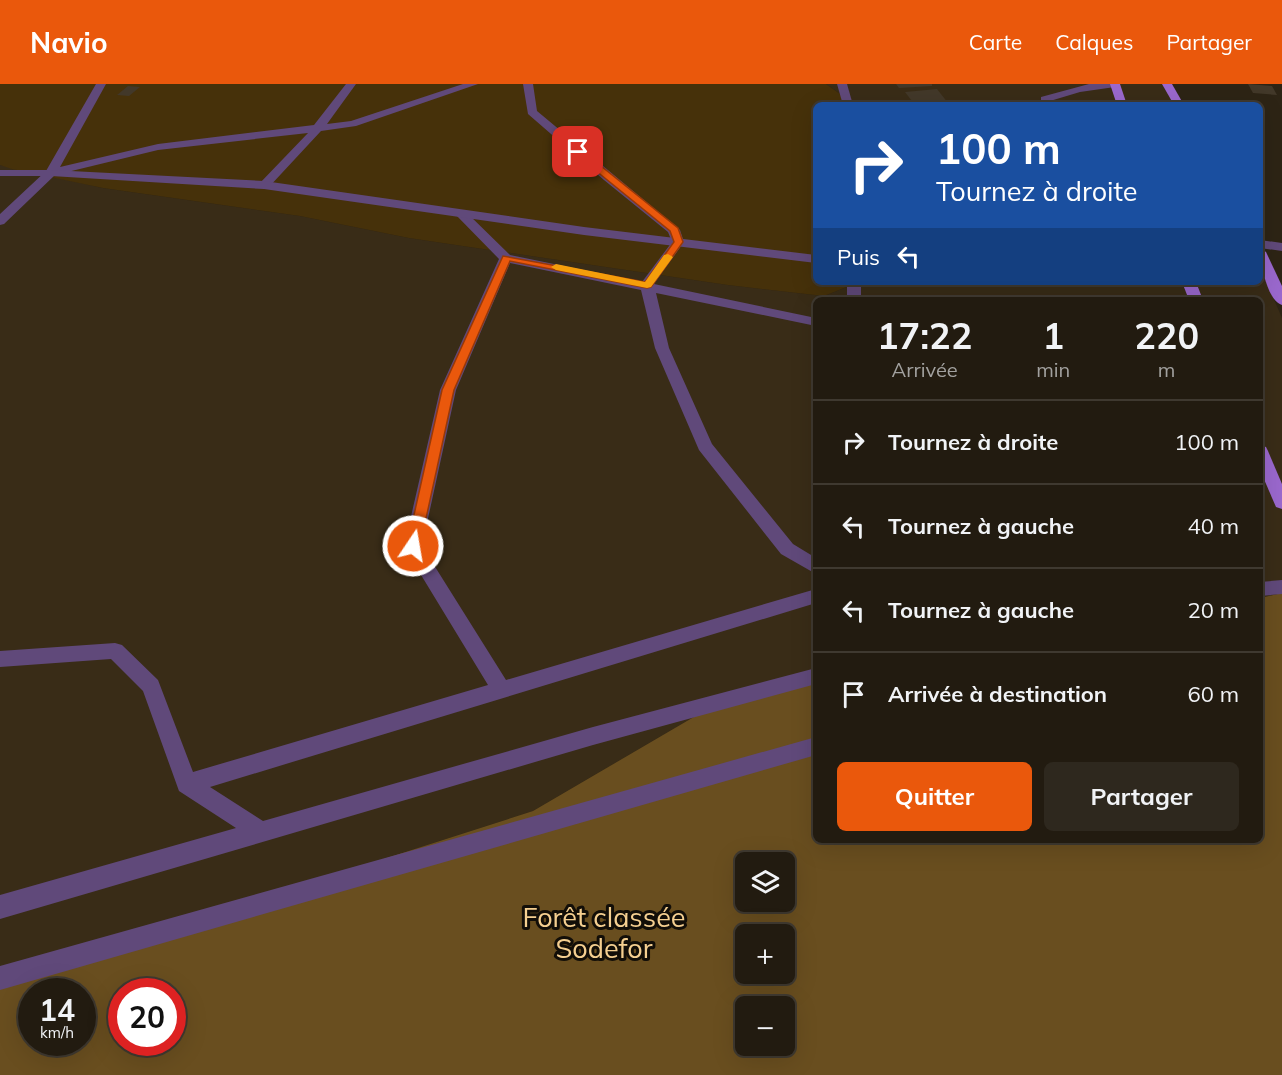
<!DOCTYPE html>
<html lang="fr">
<head>
<meta charset="utf-8">
<style>
  :root { --surface:#221b10; --page:#2e281e; --text:#f1f3f6; --muted:#a2a19f; --line:#3f3930; --accent:#ea580c }
  body { margin:0; font-family:Mulish,sans-serif; background:var(--page); color:var(--text); height:100vh; display:flex; flex-direction:column; font-size:22px; white-space:nowrap }
  * { box-sizing:border-box; margin:0 }
  p { font-size:20px; color:var(--muted) }
  .icon { flex:none; width:33px; height:33px; fill:none; stroke:currentColor; stroke-width:2; stroke-linecap:round; stroke-linejoin:round }
  .map { position:relative; flex:1; overflow:hidden }
  .sheet { position:absolute; left:813px; top:213px; width:450px; height:546px; display:flex; flex-direction:column; background:var(--surface); border-radius:9px; box-shadow:0 6px 24px #0002,0 0 0 2px var(--line) }
  .sheet>* { flex:none }
  .hud { position:absolute; left:813px; top:18px; width:450px; height:183px; border-radius:9px; box-shadow:0 6px 24px #0002,0 0 0 2px var(--line); background:#1a4fa0; color:#fff; overflow:hidden }
  .fabs { position:absolute; left:735px; top:768px; display:grid; gap:12px }
  .fabs a { display:grid; place-items:center; width:60px; height:60px; border-radius:9px; background:var(--surface); box-shadow:0 6px 24px #0002,0 0 0 2px var(--line); font-size:30px }
  .speed { position:absolute; left:18px; top:894px; display:flex; gap:12px; font-size:30px; font-weight:700; text-align:center }
  .speed>* { display:grid; place-content:center; width:78px; height:78px; border-radius:50%; background:var(--surface); box-shadow:0 6px 24px #0002,0 0 0 2px var(--line); line-height:1 }
  .speed small { font-size:15px; font-weight:400 }
  .speed .limit { border:9px solid #d22; background:#fff; color:#111 }
  .pin { position:absolute; display:grid; place-items:center; width:51px; height:51px; color:#fff; margin:-26px; border-radius:12px; box-shadow:0 3px 9px #0006 }
  .me { position:absolute; width:66px; margin:-33px; rotate:12deg; stroke-linejoin:round; filter:drop-shadow(0 0 4px #0008) }
  .turn { display:flex; align-items:center; gap:21px; height:126px; padding:0 24px; font-size:27px }
  .turn .icon { width:78px; height:78px; stroke-width:2.5 }
  .turn b { display:block; font-size:42px; line-height:51px }
  .then { display:flex; align-items:center; height:57px; padding:0 24px; background:#0003; gap:12px; font-size:22px }
  .eta { display:flex; justify-content:space-evenly; align-items:center; height:102px; text-align:center }
  .eta b { font-size:36px; font-weight:700; line-height:42px }
  .button { display:flex; gap:12px; margin-top:auto; padding:12px 24px }
  .button a { flex:1; height:69px; border-radius:9px; background:var(--accent); color:#fff; font-size:24px; font-weight:700; line-height:69px; text-align:center }
  .button a+a { background:var(--page); color:var(--text) }
  ul { padding:0; list-style:none }
  li { display:flex; align-items:center; gap:18px; height:84px; padding:0 24px; border-top:2px solid var(--line) }
  li div { flex:1 }
  li b { display:block; font-size:22px }
  li em { font-style:normal }
  header { display:flex; align-items:center; gap:36px; box-sizing:border-box; height:84px; padding:0 30px; background:var(--accent); color:#fff }
  header strong { font-size:28px }
  nav { display:flex; gap:33px; margin-inline-start:auto; font-size:21px }
  .map>svg:first-child { display:block }
</style>
</head>
<body>
<header>
<strong>Navio</strong>
<nav><a>Carte</a><a>Calques</a><a>Partager</a></nav>
</header>
<div class="map">
<svg width="1282" height="991" viewBox="0 0 1282 991">
  <rect width="100%" height="100%" fill="#2d2415"/>
  <g fill="#392c17">
    <path d="M 826,0 L 1168,0 L 1179,21 L 850,21 L 843,12 Z"/>
    <path d="M 0,81 L 103,104 L 300,132 L 409,154 L 728,201 L 824,212 L 859,198 L 1260,198 L 1260,183 L 1282,234 L 1282,509 L 1260,514 L 1260,216 L 816,216 L 816,587 L 704,627 L 533,727 L 0,898 Z"/>
  </g>
  <path fill="#46310a" d="M 0,0 L 826,0 L 843,12 L 850,21 L 816,21 L 816,198 L 859,198 L 824,212 L 728,201 L 409,154 L 300,132 L 103,104 L 12,85 L 0,81 Z"/>
  <path fill="#694e1f" fill-rule="evenodd" d="M 1282,509 L 1282,991 L 0,991 L 0,898 L 533,727 L 704,627 L 816,587 L 816,756 L 1260,756 L 1260,514 ZM 746,778 L 784,778 L 784,818 L 746,818 ZM 746,850 L 784,850 L 784,890 L 746,890 ZM 32,908 L 82,908 L 82,958 L 32,958 ZM 122,908 L 172,908 L 172,958 L 122,958 ZM 746,922 L 784,922 L 784,962 L 746,962 Z"/>
  <g fill="#423829">
    <path d="M 896,0 L 932,0 L 932,2 L 899,4 Z"/>
    <path d="M 1248,0 L 1272,2 L 1277,11 L 1253,9 Z"/>
    <path d="M 128,2 L 140,3 L 129,12 L 117,11 Z"/>
    <path d="M 937,5 L 948,19 L 915,21 L 905,8 Z"/>
  </g>
  <g fill="none" stroke-linecap="round" stroke-linejoin="round">
    <g fill="#60497a" fill-rule="evenodd">
      <path d="M 96,0 L 106,0 L 60,83 L 158,60 L 314,41 L 346,0 L 356,0 L 327,40 L 351,37 L 463,0 L 478,0 L 356,42 L 321,47 L 268,104 L 264,105 L 258,101 L 308,49 L 158,66 L 55,91 L 4,140 L 0,141 L 0,130 L 46,87 Z"/>
      <path d="M 523,0 L 533,0 L 537,27 L 680,146 L 684,158 L 654,200 L 816,234 L 816,242 L 656,209 L 669,264 L 712,360 L 793,460 L 816,474 L 816,490 L 781,470 L 699,366 L 655,264 L 641,206 L 510,179 L 456,306 L 422,462 L 506,596 L 816,505 L 816,519 L 210,703 L 263,737 L 593,643 L 816,584 L 816,600 L 593,661 L 0,835 L 0,811 L 236,744 L 179,707 L 143,607 L 111,575 L 0,583 L 0,567 L 115,559 L 122,561 L 158,596 L 193,688 L 488,601 L 404,463 L 440,306 L 499,175 L 455,130 L 457,127 L 465,127 L 510,171 L 642,198 L 672,158 L 668,148 L 604,96 L 528,30 Z"/>
      <path d="M 837,0 L 847,0 L 853,21 L 843,21 Z"/>
      <path d="M 1089,0 L 1120,0 L 1115,3 L 1080,8 L 1050,17 L 1051,21 L 1041,21 L 1041,13 Z"/>
      <rect x="847" y="198" width="14" height="18"/>
    </g>
    <g fill="#60497a" fill-rule="evenodd">
      <path d="M 0,86 L 51,86 L 264,97 L 584,143 L 816,171 L 816,179 L 584,151 L 264,105 L 51,92 L 0,92 Z"/>
      <path d="M 1260,156 L 1282,159 L 1282,167 L 1260,164 Z"/>
      <path d="M 1282,496 L 1282,510 L 1260,512 L 1260,498 Z"/>
      <path d="M 816,653 L 816,671 L 0,906 L 0,882 Z"/>
    </g>
    <g fill="#9a68cd" fill-rule="evenodd">
      <path d="M 1110,0 L 1120,0 L 1127,21 L 1117,21 Z"/>
      <path d="M 1162,0 L 1172,0 L 1184,21 L 1174,21 Z"/>
      <path d="M 1260,164 L 1266,168 L 1282,202 L 1282,221 C 1267,217 1260,178 1260,164 Z"/>
      <path d="M 1182,198 L 1196,198 L 1203,216 L 1189,216 Z"/>
      <path d="M 1260,361 L 1266,363 L 1268,367 L 1282,400 L 1282,425 L 1276,423 L 1260,386 Z"/>
    </g>
  </g>
  <path fill="#ea580c" stroke="#983908" stroke-width="1.5" d="M 574,66 L 581,66 L 678,144 L 683,158 L 651,203 L 647,204 L 510,177 L 454,306 L 420,462 L 418,466 L 409,466 L 407,462 L 442,306 L 503,172 L 645,198 L 674,158 L 670,147 L 574,69 Z"/>
  <path fill="#f59e0b" d="M 668,170 L 673,173 L 651,203 L 647,204 L 556,186 L 551,183 L 556,180 L 645,198 L 664,171 Z"/>
  <g text-anchor="middle" stroke-width="6" stroke-linejoin="round" paint-order="stroke">
    <g font-size="27" fill="#f5cf90" stroke="#120e08">
      <text x="604" y="843">Forêt classée<tspan x="604" dy="31">Sodefor</tspan></text>
    </g>
  </g>
</svg>
<div class="fabs">
<a><svg class="icon" aria-label="layers" viewBox="0 0 24 24"><path d="M12 4l9 5-9 5-9-5zM3 14l9 5 9-5"/></svg></a>
<a>+</a>
<a>−</a>
</div>
<div class="speed"><div>14<small>km/h</small></div><div class="limit">20</div></div>
<div class="pin" style="left:578px;top:68px;background:#d93025"><svg class="icon" aria-label="arrive" viewBox="0 0 24 24"><path d="M6 21V4h12l-3 4 3 4H6"/></svg></div>
<svg class="me" style="left:413px;top:462px" viewBox="-20 -20 40 40"><circle r="17" fill="#ea580c" stroke="#fff" stroke-width="3"/><path d="M0-11L8 9 0 5-8 9z" fill="#fff"/></svg>
<div class="hud">
<div class="turn"><svg class="icon" aria-label="right" viewBox="0 0 24 24"><path d="M7 20v-9h11M14 6l5 5-5 5"/></svg><div><b>100 m</b>Tournez à droite</div></div>
<div class="then">Puis<svg class="icon" aria-label="left" viewBox="0 0 24 24"><path d="M17 20v-9H6M10 6l-5 5 5 5"/></svg></div>
</div>
<section class="sheet">
<div class="eta">
<div><b>17:22</b><p>Arrivée</p></div>
<div><b>1</b><p>min</p></div>
<div><b>220</b><p>m</p></div>
</div>
<ul>
<li><svg class="icon" aria-label="right" viewBox="0 0 24 24"><path d="M7 20v-9h11M14 6l5 5-5 5"/></svg><div><b>Tournez à droite</b></div><em>100 m</em></li>
<li><svg class="icon" aria-label="left" viewBox="0 0 24 24"><path d="M17 20v-9H6M10 6l-5 5 5 5"/></svg><div><b>Tournez à gauche</b></div><em>40 m</em></li>
<li><svg class="icon" aria-label="left" viewBox="0 0 24 24"><path d="M17 20v-9H6M10 6l-5 5 5 5"/></svg><div><b>Tournez à gauche</b></div><em>20 m</em></li>
<li><svg class="icon" aria-label="arrive" viewBox="0 0 24 24"><path d="M6 21V4h12l-3 4 3 4H6"/></svg><div><b>Arrivée à destination</b></div><em>60 m</em></li>
</ul>
<div class="button"><a>Quitter</a><a>Partager</a></div>
</section>
</div>
</body>
</html>
